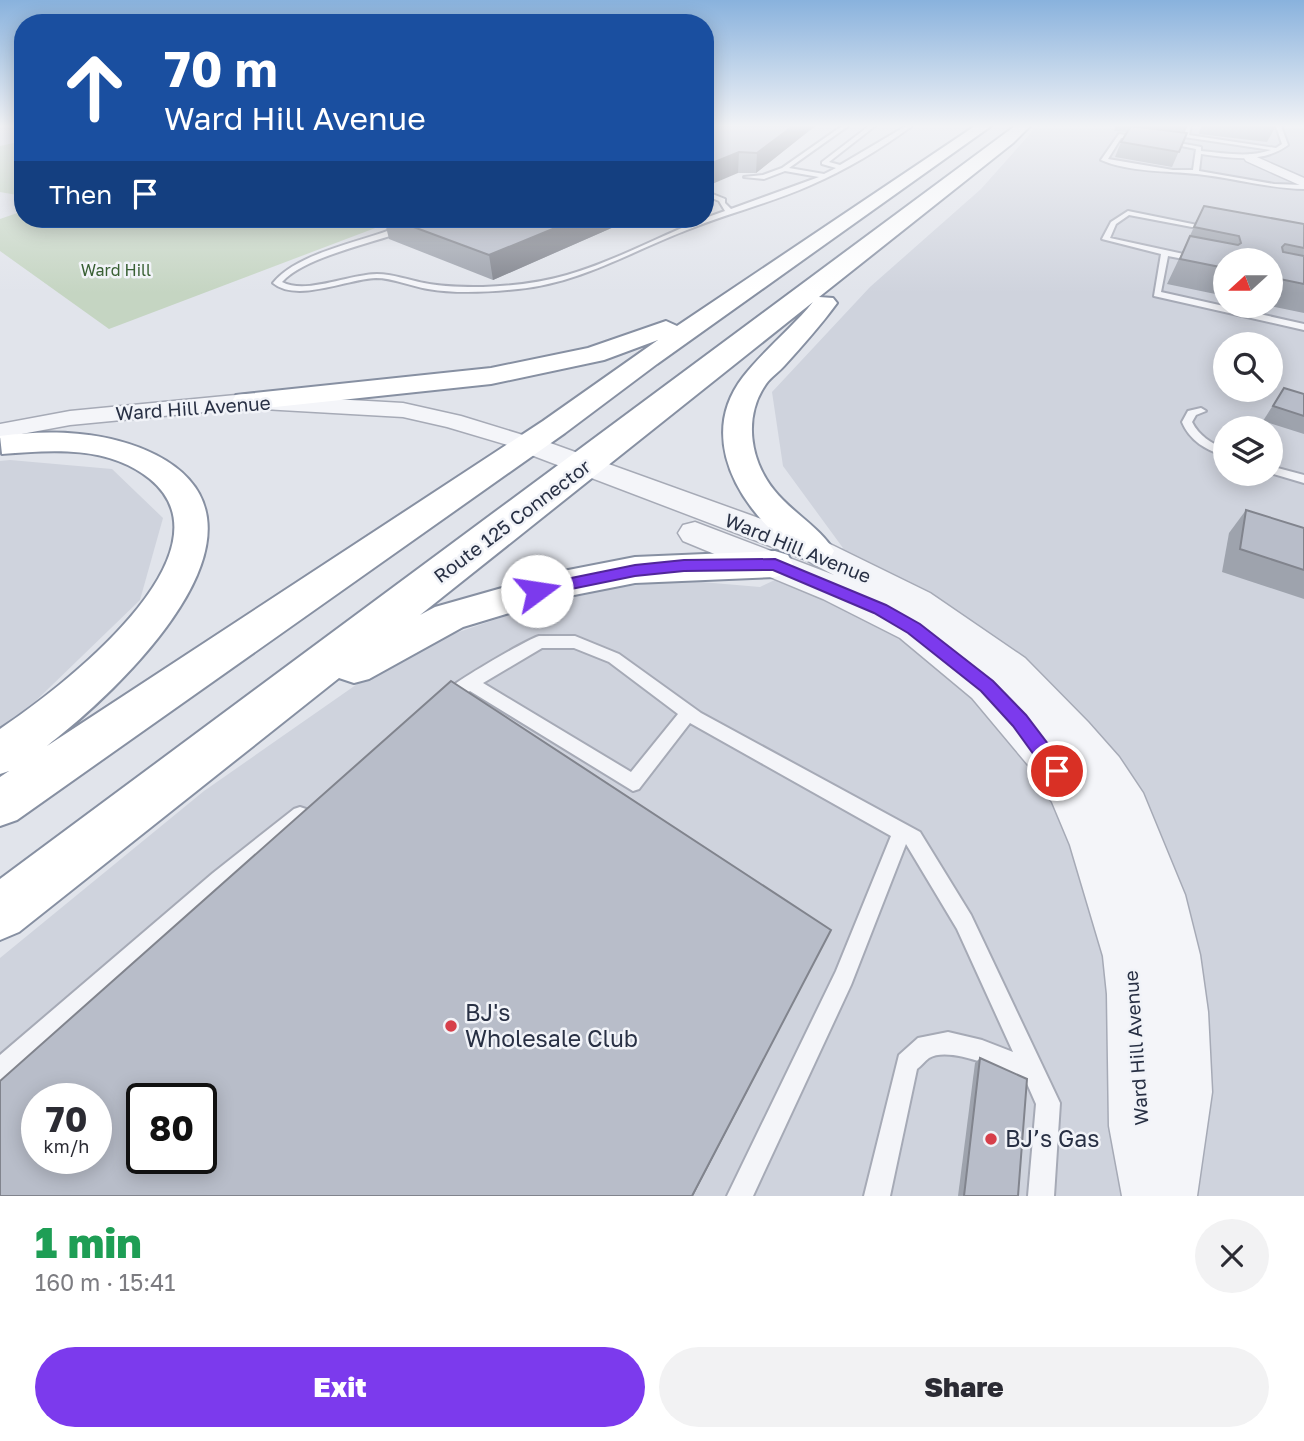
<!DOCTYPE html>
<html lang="en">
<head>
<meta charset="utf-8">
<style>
  :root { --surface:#fff; --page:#f2f2f3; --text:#2b2b33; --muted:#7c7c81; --accent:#7c3aed }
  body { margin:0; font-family:"Golos Text",sans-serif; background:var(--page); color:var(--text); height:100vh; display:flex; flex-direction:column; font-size:26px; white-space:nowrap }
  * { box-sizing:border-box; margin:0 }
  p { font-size:23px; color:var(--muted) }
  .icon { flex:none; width:38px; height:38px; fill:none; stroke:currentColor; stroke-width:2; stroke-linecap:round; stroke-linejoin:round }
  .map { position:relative; height:1196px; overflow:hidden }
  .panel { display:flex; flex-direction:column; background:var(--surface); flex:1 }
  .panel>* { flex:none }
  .banner { position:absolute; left:14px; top:14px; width:700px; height:214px; border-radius:28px; box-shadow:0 4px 18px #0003; background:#1a4fa0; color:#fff; overflow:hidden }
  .needle { width:46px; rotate:249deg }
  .controls { position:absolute; left:1213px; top:248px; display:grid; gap:14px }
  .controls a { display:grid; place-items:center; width:70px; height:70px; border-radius:50%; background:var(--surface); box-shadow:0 4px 18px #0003; font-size:35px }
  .speed { position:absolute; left:21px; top:1083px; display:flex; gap:14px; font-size:35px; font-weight:700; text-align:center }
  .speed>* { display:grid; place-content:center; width:91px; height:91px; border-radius:50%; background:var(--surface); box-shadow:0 4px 18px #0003; line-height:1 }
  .speed small { font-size:18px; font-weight:400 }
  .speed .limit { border:4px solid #111; border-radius:10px; background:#fff; color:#111 }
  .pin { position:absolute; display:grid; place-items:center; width:60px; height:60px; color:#fff; margin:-30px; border:4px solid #fff; border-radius:50%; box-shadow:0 2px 7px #0007 }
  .me { position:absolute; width:77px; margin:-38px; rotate:76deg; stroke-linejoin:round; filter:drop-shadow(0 0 5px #0008) }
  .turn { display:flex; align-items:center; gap:24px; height:147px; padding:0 35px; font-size:32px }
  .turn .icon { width:91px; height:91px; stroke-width:2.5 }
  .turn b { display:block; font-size:49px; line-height:60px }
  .then { display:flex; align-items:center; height:66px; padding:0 35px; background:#0003; gap:14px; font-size:26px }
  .round { display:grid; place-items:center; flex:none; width:74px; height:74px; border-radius:37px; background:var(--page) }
  .head { display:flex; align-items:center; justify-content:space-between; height:119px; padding:0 35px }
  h1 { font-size:42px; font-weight:800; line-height:52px; color:#1e9e55 }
  .primary-button { display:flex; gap:14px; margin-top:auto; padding:14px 35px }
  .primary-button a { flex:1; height:80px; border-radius:42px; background:var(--accent); color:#fff; font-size:28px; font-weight:800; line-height:80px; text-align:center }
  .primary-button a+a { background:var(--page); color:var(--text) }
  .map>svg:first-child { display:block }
</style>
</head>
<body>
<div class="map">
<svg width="1304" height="1196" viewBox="0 0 1304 1196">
  <rect width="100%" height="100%" fill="#e1e4eb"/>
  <g fill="#cfd3dd" fill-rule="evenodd">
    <path d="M 1037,126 L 1304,126 L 1304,1196 L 0,1196 L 0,958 L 204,791 L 406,650 L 573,593 L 678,580 L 760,587 L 843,548 L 783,466 L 772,392 L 870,287 L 981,189 ZM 1225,261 L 1270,261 L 1270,306 L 1225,306 ZM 1225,345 L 1270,345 L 1270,390 L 1225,390 ZM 1225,429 L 1270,429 L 1270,474 L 1225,474 ZM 37,1099 L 96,1099 L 96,1158 L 37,1158 ZM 142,1099 L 201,1099 L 201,1158 L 142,1158 Z"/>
    <path d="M 10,460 L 112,469 L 163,518 L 140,600 L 18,718 L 0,731 L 0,461 Z"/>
  </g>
  <g fill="#c5d5c2">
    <path d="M 23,141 L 23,196 L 0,192 L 0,146 Z"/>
    <path d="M 23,211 L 23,219 L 399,219 L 109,329 L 0,251 L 0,219 Z"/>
  </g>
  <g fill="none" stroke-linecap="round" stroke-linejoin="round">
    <defs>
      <g id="service">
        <path d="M 842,126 L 848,126 L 789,168 L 824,174 L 836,168 L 822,164 L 822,162 L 869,126 L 875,126 L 829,162 L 840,165 L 906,126 L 912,126 C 882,148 846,170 811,185 C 771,203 728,213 687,230 C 630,252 580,283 518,289 C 488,292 457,294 428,289 C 410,286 393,278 376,278 C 347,279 297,303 273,283 C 296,254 356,243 390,230 L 392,229 L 389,219 L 395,219 L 400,230 L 396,234 C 366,244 302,259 282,282 C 306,295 350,274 377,274 C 393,274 408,280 424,283 C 443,287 463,287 483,287 C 511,286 540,283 567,275 C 622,259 672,229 725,211 L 719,201 L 705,195 L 705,191 L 725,199 L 725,203 L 731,209 L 819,177 L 785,171 L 764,179 L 744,177 L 763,175 L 782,168 Z"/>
        <path d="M 1186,126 L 1191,126 L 1189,135 L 1276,148 L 1282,144 L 1276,126 L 1281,126 L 1288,145 C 1262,164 1231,158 1201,154 L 1199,171 L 1274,184 L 1304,185 L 1304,189 C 1267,188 1233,178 1197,174 C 1168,171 1128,172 1101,160 L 1119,134 L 1147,138 L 1121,138 L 1108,159 L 1173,170 L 1193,170 L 1196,149 L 1162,142 L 1162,140 L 1201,147 L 1201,151 C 1225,153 1248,158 1271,150 L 1184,137 Z"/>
        <path d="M 1128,211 L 1217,229 L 1213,231 L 1129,215 L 1116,224 L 1110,238 L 1225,263 L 1225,267 L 1168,256 L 1161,292 L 1304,324 L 1304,330 L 1154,296 L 1161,254 L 1102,239 L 1111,222 Z"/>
        <path d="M 1201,408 L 1206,411 L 1196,415 L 1192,422 C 1199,436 1211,443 1225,449 L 1225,456 C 1206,450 1190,441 1182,422 L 1188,411 Z"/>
        <path d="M 1270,466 L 1304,475 L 1304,483 L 1270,473 Z"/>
        <path d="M 539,636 L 575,636 L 619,654 L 701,713 L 920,832 L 971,915 L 1060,1103 L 1054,1196 L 1028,1196 L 1036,1104 L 1025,1079 C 1004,1071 950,1045 929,1058 C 925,1061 921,1066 917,1069 L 890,1196 L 864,1196 L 899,1055 L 918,1038 L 948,1032 L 982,1040 L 1013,1052 L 957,929 L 906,844 L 851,985 L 753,1196 L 727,1196 L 836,971 L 891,836 L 690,723 L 639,789 L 633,791 L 470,691 C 461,696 452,705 441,702 L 439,697 C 445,687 524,641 539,636 ZM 542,648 L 574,648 L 609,662 L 678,714 L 631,772 L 483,683 Z"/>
        <path d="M 300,807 L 306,809 L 309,815 L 306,821 L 227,887 L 8,1078 L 0,1081 L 0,1055 L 213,873 L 294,809 Z"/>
      </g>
      <g id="minor">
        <path d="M 1250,154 L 1304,178 L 1304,187 L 1246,161 L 1244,158 Z"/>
        <path d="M 246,394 L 403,403 L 461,416 L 536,439 L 540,444 L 536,449 L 528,451 L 447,427 L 403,417 L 246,408 L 70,425 L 0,438 L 0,424 L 70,411 Z"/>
      </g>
      <path id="tertiary" d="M 528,435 L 828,543 L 930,593 L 1025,658 L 1088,722 L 1119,757 L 1143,793 L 1185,895 L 1200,955 L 1208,1012 L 1212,1092 L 1197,1196 L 1122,1196 L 1109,1126 L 1107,994 L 1103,956 L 1070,845 L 1052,802 L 1028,765 L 972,698 L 900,638 L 823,599 L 683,541 L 678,533 L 683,525 L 695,522 L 834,575 L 804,559 L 518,450 L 513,444 L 518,438 Z"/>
      <g id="trunk">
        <path d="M 975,126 L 991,126 L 657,364 L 565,433 L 17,820 L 0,826 L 0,777 L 9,771 L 0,774 L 0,729 C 56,692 240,553 150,479 C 108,445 52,450 2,454 L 0,436 C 51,429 109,431 156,455 C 296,527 115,694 47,746 L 543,421 L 658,340 L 604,360 L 491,384 L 246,410 L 236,407 L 232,401 L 236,395 L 491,368 L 588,348 L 666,321 L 677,326 Z"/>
        <path d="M 1015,126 L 1030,126 L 1013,143 L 819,297 L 833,298 L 837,303 C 821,325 803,345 785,365 C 779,372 771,377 766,384 C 743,417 750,460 774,490 C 791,512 820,527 834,551 L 829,560 C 803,567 789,547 771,530 C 729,488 703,429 743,377 C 763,351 792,328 813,302 L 420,615 L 435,607 L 558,572 L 635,557 L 775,551 L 788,555 L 793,564 L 788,573 L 775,577 L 635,583 L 559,598 L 463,627 L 369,679 L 354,683 L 339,678 L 19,932 L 0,940 L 0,879 Z"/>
      </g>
    </defs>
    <use href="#service" stroke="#a6aab6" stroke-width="4"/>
    <use href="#minor" stroke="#a6aab6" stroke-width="3"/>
    <use href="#tertiary" stroke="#a6aab6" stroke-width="3"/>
    <use href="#trunk" stroke="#8790a2" stroke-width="4"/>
    <use href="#service" fill="#f4f5f9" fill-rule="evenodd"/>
    <use href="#minor" fill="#f4f5f9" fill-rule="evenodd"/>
    <use href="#tertiary" fill="#f4f5f9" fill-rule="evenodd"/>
    <use href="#trunk" fill="#fff" fill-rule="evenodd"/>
  </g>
  <g fill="#9ea3ad">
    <path d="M 705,126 L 815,126 L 756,173 L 738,173 Z"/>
    <path d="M 1115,126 L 1188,126 L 1185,132 L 1187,133 L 1172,167 L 1115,157 L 1121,142 L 1127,132 L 1114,131 Z"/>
    <path d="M 1201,126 L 1276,126 L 1267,142 L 1199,134 Z"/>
    <path d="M 1204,206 L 1304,224 L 1304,313 L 1270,306 L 1270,261 L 1225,261 L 1225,296 L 1167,284 Z"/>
    <path d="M 384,219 L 632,219 L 493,280 L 389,239 Z"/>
    <path d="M 1284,388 L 1304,394 L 1304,434 L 1263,421 Z"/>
    <path d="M 1246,510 L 1304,528 L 1304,599 L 1222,572 L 1229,533 Z"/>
    <path d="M 980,1058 L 1018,1196 L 958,1196 L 975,1063 Z"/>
  </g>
  <g fill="#81848d">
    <path d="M 793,126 L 815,126 L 756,173 L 757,153 Z"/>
    <path d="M 739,152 L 738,173 L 705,187 L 705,166 Z"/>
    <path d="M 577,219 L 632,219 L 493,280 L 489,255 Z"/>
    <path d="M 831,930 L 693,1196 L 692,1196 Z"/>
  </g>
  <g fill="#b8bdc9" stroke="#81848d" stroke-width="2" fill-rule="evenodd">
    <path d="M 705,126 L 793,126 L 757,153 L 739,152 L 705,166 Z"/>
    <path d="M 1131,126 L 1187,133 L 1179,152 L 1121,142 Z"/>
    <path d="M 1204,206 L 1304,224 L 1304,248 L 1285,244 L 1282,247 L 1283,252 L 1304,256 L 1304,284 L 1270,277 L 1270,261 L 1225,261 L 1225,268 L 1180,259 L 1190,236 L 1238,245 L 1241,243 L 1239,236 L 1194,227 Z"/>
    <path d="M 392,219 L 577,219 L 489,255 Z"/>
    <path d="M 1284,388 L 1304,394 L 1304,416 L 1273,406 Z"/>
    <path d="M 1246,510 L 1304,528 L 1304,570 L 1240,549 Z"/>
    <path d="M 451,681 L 831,930 L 692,1196 L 0,1196 L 0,1081 ZM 37,1099 L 96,1099 L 96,1158 L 37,1158 ZM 142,1099 L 201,1099 L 201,1158 L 142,1158 Z"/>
    <path d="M 980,1058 L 1027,1079 L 1018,1196 L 964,1196 Z"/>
  </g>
  <linearGradient id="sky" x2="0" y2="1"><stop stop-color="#89b2dd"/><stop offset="0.43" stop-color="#f2f3f6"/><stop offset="1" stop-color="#f2f3f6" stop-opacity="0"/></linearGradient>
  <rect width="1304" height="293" fill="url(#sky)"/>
  <path fill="#7c3aed" stroke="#51269a" stroke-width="2" d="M 775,559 L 886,605 L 920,624 L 993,681 L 1026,715 L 1064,765 L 1067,771 L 1064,777 L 1057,779 L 1050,777 L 1013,726 L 981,691 L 908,633 L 874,613 L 773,570 L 684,571 L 635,576 L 537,596 L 529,591 L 537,585 L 635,565 L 684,560 Z"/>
  <g fill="#d73f4a" stroke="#f1f3f8" stroke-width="2.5">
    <circle cx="451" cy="1026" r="7"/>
    <circle cx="991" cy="1139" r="7"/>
  </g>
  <g text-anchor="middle" stroke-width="5" stroke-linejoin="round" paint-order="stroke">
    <g font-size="16" fill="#396034" stroke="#f1f3f8">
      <text x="116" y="276">Ward Hill</text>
    </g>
    <g font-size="19" fill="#283044" stroke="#f1f3f8">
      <text transform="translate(193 408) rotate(-4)" y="7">Ward Hill Avenue</text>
      <text transform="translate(512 521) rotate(-37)" y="7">Route 125 Connector</text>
      <text transform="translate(798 548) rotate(22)" y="7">Ward Hill Avenue</text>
      <text transform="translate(1136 1048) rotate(-94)" y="7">Ward Hill Avenue</text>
    </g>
    <g font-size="23" fill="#283044" stroke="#f1f3f8" text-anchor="start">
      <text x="465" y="1021">BJ's<tspan x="465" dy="26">Wholesale Club</tspan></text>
      <text x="1005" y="1147">BJ’s Gas</text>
    </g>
  </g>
</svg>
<div class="controls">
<a><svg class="needle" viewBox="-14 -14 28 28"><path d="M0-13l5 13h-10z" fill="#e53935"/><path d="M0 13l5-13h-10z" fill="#7c7c81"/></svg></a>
<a><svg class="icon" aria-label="search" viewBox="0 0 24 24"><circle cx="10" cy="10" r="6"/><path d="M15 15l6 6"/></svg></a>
<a><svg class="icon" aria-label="layers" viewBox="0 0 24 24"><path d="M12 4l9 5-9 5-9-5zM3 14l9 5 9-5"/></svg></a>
</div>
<div class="speed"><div>70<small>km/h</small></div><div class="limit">80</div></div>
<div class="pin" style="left:1057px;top:771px;background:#d93025"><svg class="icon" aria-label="arrive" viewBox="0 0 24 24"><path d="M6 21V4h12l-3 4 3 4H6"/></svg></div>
<svg class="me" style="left:537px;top:591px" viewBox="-20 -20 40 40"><circle r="19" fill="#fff"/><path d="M0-13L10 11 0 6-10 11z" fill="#7c3aed"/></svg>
<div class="banner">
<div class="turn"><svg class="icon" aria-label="ahead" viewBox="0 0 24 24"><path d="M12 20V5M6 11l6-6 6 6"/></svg><div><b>70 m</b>Ward Hill Avenue</div></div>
<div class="then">Then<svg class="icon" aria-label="arrive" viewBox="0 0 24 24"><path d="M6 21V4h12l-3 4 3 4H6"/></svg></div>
</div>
</div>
<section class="panel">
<div class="head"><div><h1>1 min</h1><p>160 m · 15:41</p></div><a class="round"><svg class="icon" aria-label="close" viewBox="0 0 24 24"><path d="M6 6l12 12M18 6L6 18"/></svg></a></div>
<div class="primary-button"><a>Exit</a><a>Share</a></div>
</section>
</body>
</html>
